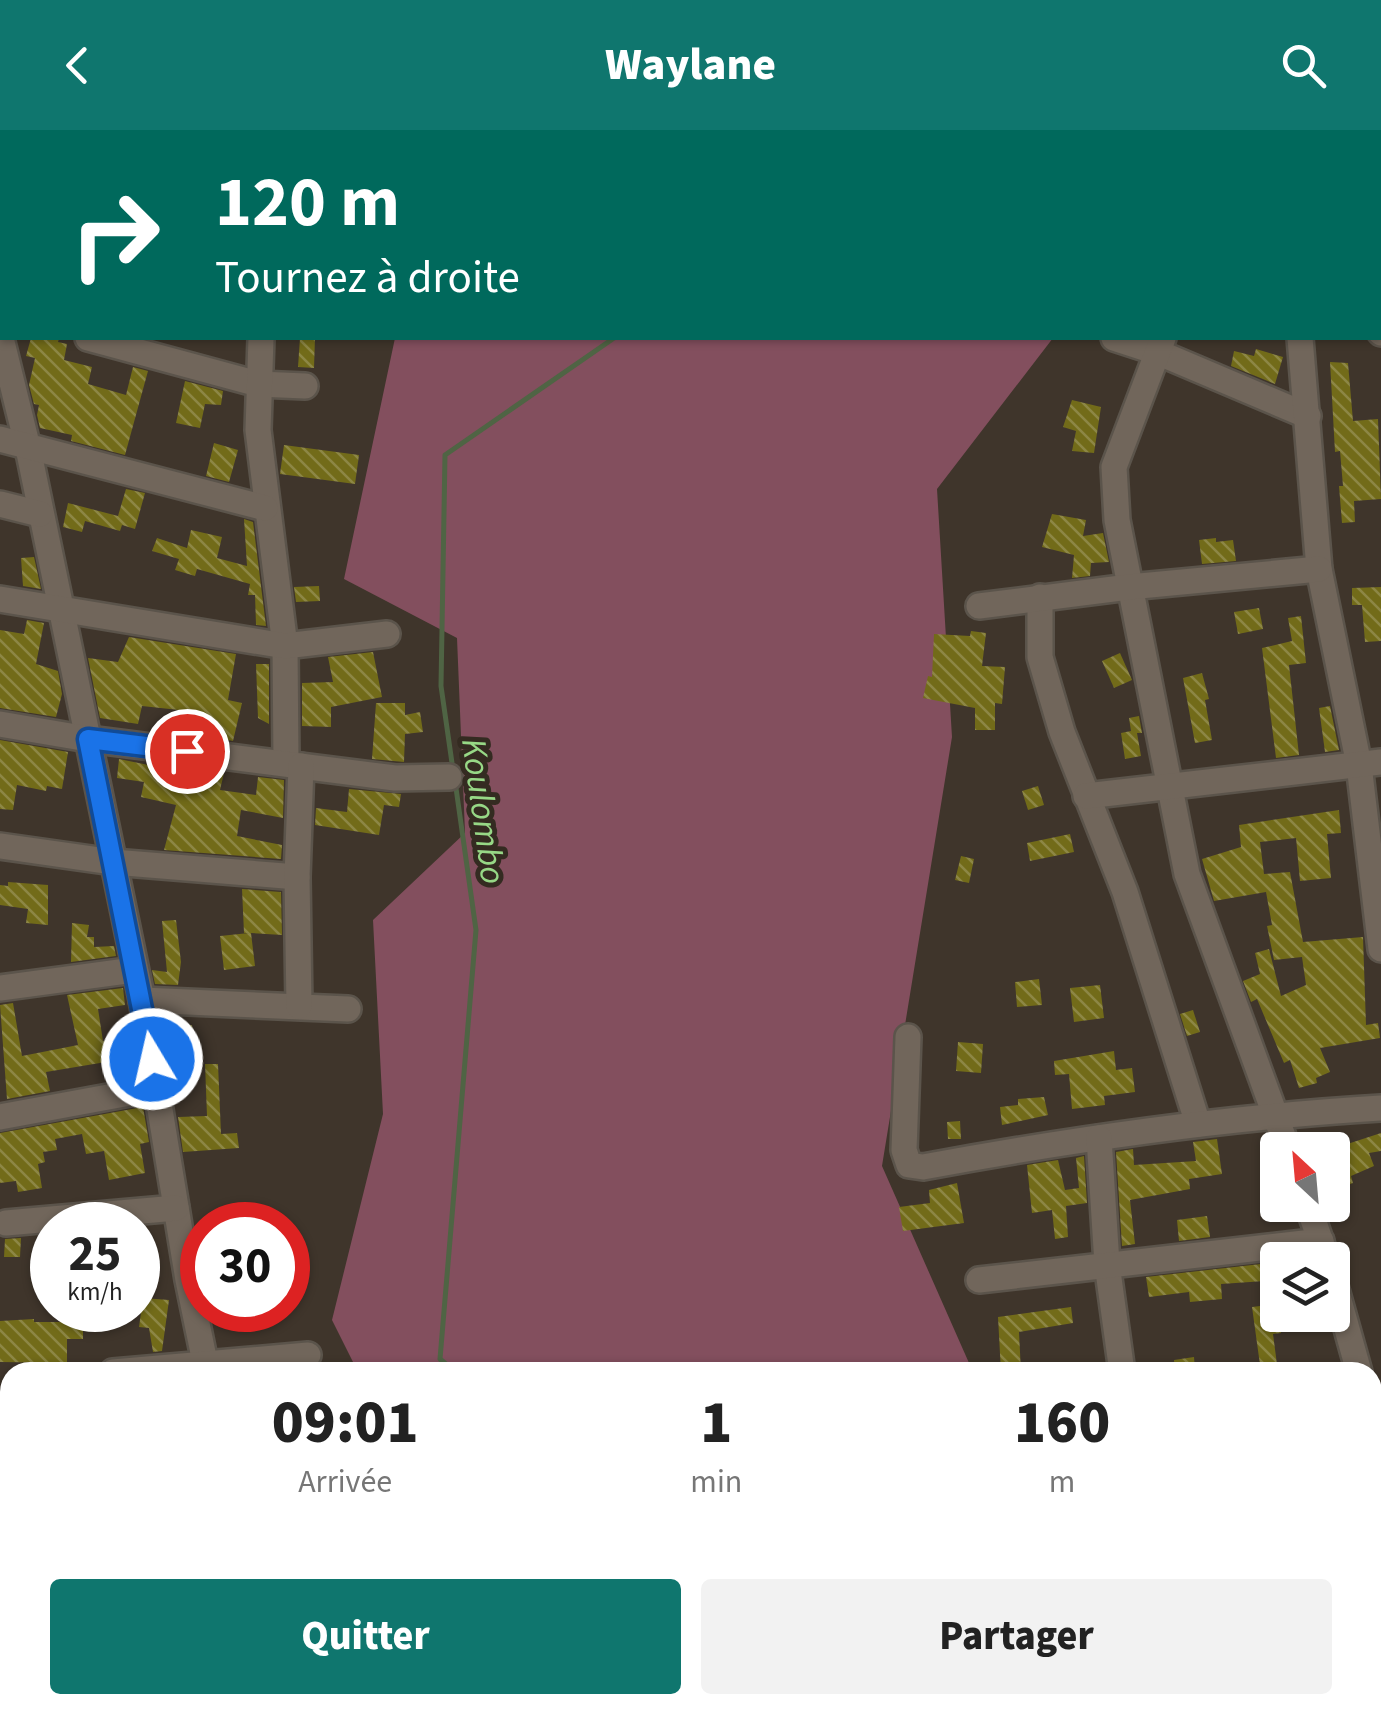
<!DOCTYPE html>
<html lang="fr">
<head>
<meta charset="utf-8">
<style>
  :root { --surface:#fff; --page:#f2f2f2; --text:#222; --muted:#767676; --accent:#0f766e }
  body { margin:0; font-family:"Source Sans 3",sans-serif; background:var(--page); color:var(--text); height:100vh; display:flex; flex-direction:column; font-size:38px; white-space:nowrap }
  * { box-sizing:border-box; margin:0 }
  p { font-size:32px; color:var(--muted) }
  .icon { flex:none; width:55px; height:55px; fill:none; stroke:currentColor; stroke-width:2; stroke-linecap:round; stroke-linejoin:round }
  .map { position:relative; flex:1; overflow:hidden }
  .panel { position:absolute; left:0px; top:1232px; width:1382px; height:352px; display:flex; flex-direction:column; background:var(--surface); border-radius:30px 30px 0 0; box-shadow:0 2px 8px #0004 }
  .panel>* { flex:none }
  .guide { position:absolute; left:0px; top:0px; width:1382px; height:210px; box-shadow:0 2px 8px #0004; background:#00695c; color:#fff; overflow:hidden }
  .needle { width:65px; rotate:334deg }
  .buttons { position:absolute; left:1260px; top:1002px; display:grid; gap:20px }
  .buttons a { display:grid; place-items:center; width:90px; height:90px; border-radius:10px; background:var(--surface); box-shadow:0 2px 8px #0004; font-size:50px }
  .speed { position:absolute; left:30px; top:1072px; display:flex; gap:20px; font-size:50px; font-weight:700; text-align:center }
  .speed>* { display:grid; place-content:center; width:130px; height:130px; border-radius:50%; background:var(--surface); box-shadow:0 2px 8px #0004; line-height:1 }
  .speed small { font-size:25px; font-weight:400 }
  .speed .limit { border:15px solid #d22; background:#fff; color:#111 }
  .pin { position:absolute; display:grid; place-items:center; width:85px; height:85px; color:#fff; margin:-42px; border:5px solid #fff; border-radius:50%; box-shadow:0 2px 10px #0007 }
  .me { position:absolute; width:110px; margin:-55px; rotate:351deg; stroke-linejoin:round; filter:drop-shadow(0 0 8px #0008) }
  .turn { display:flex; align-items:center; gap:35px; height:210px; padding:0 50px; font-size:45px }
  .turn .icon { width:130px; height:130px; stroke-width:2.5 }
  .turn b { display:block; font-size:70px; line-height:85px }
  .eta { display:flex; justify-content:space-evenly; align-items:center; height:170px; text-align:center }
  .eta b { font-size:60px; font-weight:800; line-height:70px }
  .primary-button { display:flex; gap:20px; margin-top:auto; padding:20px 50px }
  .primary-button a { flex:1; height:115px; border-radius:10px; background:var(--accent); color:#fff; font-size:40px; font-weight:800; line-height:115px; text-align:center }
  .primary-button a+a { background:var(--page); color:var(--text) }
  header { display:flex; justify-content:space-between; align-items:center; height:130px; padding:0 50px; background:var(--accent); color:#fff; font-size:45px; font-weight:800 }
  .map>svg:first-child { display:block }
</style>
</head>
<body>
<header><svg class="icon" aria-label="back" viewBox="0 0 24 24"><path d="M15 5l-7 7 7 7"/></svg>Waylane<svg class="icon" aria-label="search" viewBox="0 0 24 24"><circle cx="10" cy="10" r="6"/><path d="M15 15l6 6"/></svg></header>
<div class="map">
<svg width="1381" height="1584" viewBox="0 0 1381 1584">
  <defs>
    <pattern id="wetland-marsh" width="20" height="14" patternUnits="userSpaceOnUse" patternTransform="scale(2.5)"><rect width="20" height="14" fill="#834f5e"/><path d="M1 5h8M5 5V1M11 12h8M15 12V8" fill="none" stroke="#956874"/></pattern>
    <pattern id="building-back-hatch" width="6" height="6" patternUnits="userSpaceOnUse" patternTransform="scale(2.5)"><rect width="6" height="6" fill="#726b19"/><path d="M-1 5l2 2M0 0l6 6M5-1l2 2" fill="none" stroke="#8d8745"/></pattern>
  </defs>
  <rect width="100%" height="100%" fill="#3f352b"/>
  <g fill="#834f5e">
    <path d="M 455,0 L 692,0 L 693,2 L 454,2 Z"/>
    <path d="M 395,208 L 1053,208 L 937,359 L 952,607 L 882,1036 L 973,1242 L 358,1242 L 332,1190 L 383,984 L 373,790 L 465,703 L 457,508 L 344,449 Z"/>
    <path d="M 0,1261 L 10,1282 L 10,1575 L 156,1575 L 168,1584 L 0,1584 Z"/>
    <path d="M 451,1575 L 968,1575 L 961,1584 L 447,1584 Z"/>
  </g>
  <path fill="url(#wetland-marsh)" d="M 1213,0 L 1381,0 L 1381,146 L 1380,2 Z"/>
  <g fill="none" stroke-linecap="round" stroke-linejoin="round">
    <g stroke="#4f6444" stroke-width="5">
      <path d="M 869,2 L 870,0"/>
      <path d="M 453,640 L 441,556 L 445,325 L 614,208"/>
      <path d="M 455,1242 L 440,1229 L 476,800 L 455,651"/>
      <path d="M 680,1575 L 685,1584"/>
    </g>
  </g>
  <g fill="url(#building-back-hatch)">
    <path d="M 31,208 L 59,208 L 58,212 L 67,214 L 64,230 L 92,237 L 88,254 L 126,265 L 133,237 L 148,241 L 125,325 L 71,311 L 72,305 L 40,298 L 37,285 L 39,275 L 34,274 L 29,255 L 35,228 L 26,226 Z"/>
    <path d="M 300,208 L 315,208 L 314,238 L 298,237 Z"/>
    <path d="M 1256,219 L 1283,227 L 1275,254 L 1231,236 L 1234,221 L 1254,226 Z"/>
    <path d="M 1330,232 L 1348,233 L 1353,291 L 1378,289 L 1381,369 L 1354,371 L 1355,392 L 1342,393 L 1339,356 L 1343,356 L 1340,321 L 1335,322 Z"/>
    <path d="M 185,251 L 223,261 L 221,275 L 205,274 L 200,298 L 176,293 Z"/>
    <path d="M 1072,270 L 1101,277 L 1094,323 L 1072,321 L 1076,301 L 1063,297 Z"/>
    <path d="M 214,313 L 238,320 L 229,352 L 206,346 Z"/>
    <path d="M 284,315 L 359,325 L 355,354 L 280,344 Z"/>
    <path d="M 126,359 L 145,363 L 135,399 L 122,395 L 120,401 L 85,391 L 82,402 L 63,397 L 68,373 L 118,386 Z"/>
    <path d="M 1052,384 L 1086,390 L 1083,406 L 1103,403 L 1109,432 L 1091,433 L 1090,446 L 1072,448 L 1074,425 L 1042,417 Z"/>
    <path d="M 244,389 L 253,392 L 266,496 L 256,495 L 255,465 L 248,465 L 250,454 L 197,439 L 195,446 L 175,440 L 179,429 L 152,421 L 157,408 L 187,418 L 191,400 L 222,407 L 217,428 L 247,436 Z"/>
    <path d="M 1216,408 L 1216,412 L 1233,410 L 1236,431 L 1202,434 L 1199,410 Z"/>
    <path d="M 34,427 L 41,459 L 23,456 L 21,428 Z"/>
    <path d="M 319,456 L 320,471 L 296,472 L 294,457 Z"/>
    <path d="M 1381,457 L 1381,511 L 1365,512 L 1362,475 L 1352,475 L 1352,458 Z"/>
    <path d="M 1259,478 L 1263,499 L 1238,504 L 1234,482 Z"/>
    <path d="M 1301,486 L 1306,533 L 1289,535 L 1299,625 L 1276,628 L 1262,518 L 1292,511 L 1288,488 Z"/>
    <path d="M 27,490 L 44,493 L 36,534 L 58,541 L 62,564 L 56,587 L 0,578 L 0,500 L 24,504 Z"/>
    <path d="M 971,501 L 986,503 L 982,536 L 1005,537 L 1002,574 L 995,573 L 995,600 L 975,600 L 975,578 L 923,568 L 928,546 L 932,547 L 934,504 L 970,506 Z"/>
    <path d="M 129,507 L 236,524 L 228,570 L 242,573 L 233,611 L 185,601 L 188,581 L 142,576 L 138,594 L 100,588 L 88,528 L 118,532 Z"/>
    <path d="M 373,522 L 382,567 L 331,577 L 331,597 L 302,596 L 302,553 L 333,552 L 328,527 Z"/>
    <path d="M 1120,523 L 1132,550 L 1114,558 L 1102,531 Z"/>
    <path d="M 256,534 L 269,534 L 269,594 L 258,588 Z"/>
    <path d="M 1202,543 L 1209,569 L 1205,570 L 1212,610 L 1195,613 L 1183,548 Z"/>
    <path d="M 376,573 L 405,573 L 405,585 L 420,582 L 423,602 L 405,604 L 404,632 L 372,629 Z"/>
    <path d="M 1330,576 L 1339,620 L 1325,622 L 1319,578 Z"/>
    <path d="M 1139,586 L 1142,603 L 1137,603 L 1141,626 L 1125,629 L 1121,603 L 1131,601 L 1129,588 Z"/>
    <path d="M 0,610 L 68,622 L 62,659 L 47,656 L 46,661 L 17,655 L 13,680 L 0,679 Z"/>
    <path d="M 119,629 L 173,640 L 174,636 L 224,643 L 220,660 L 256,665 L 258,647 L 284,650 L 283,688 L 241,680 L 237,706 L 282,715 L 281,729 L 164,720 L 176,675 L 141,667 L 144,652 L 117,648 Z"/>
    <path d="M 1038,656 L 1044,675 L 1028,680 L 1022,661 Z"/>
    <path d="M 349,659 L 401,664 L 399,677 L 384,675 L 379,705 L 315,695 L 316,678 L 347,682 Z"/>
    <path d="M 1339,680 L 1341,703 L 1327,704 L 1331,748 L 1300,751 L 1296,708 L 1260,712 L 1264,744 L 1290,742 L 1303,812 L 1363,807 L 1366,895 L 1378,893 L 1380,908 L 1320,918 L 1330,942 L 1316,948 L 1317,953 L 1299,958 L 1290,930 L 1284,933 L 1257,869 L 1251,872 L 1243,851 L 1260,844 L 1255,823 L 1269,819 L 1281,866 L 1306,855 L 1302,827 L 1274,830 L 1267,796 L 1272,795 L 1266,762 L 1214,771 L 1202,729 L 1241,717 L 1239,695 Z"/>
    <path d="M 1070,704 L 1074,722 L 1030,731 L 1027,713 Z"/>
    <path d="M 961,726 L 974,729 L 969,753 L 955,750 Z"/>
    <path d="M 8,752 L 48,755 L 48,795 L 26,793 L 28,779 L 0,775 L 0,755 L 8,756 Z"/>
    <path d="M 242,759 L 281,762 L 282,805 L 251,803 L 255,836 L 224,840 L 220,806 L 249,803 L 244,803 Z"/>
    <path d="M 176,790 L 181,832 L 178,855 L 155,854 L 152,840 L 167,842 L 162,791 Z"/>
    <path d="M 72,793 L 89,795 L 87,807 L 94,807 L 94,817 L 114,816 L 116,826 L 71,832 Z"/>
    <path d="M 1039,849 L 1042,875 L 1017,877 L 1015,852 Z"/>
    <path d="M 1100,855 L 1104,888 L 1074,892 L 1070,858 Z"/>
    <path d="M 123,858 L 125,875 L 98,879 L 103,911 L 117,909 L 122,948 L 108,950 L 106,932 L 46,942 L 50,961 L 7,969 L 0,875 L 13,873 L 22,926 L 78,915 L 67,865 Z"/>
    <path d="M 1193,880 L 1200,902 L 1187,906 L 1180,884 Z"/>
    <path d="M 192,895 L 194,911 L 172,914 L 170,897 Z"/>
    <path d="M 958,912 L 983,914 L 981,943 L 956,941 Z"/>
    <path d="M 1114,921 L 1116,940 L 1132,938 L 1135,962 L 1104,966 L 1105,975 L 1072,979 L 1069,944 L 1055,945 L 1054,931 Z"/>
    <path d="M 205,934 L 218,934 L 221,1004 L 237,1003 L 239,1018 L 183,1022 L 178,987 L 207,986 Z"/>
    <path d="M 1044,967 L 1048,985 L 1002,995 L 1000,977 L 1018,975 L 1018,969 Z"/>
    <path d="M 143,977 L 149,1012 L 140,1014 L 145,1043 L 109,1050 L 104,1021 L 86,1024 L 82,1004 L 55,1009 L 57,1020 L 43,1022 L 45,1032 L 38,1034 L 42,1058 L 18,1062 L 16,1051 L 0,1053 L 0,1003 Z"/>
    <path d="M 960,991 L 961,1009 L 948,1009 L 947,992 Z"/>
    <path d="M 1381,1003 L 1381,1021 L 1369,1023 L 1374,1036 L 1351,1046 L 1353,1053 L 1340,1058 L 1334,1044 L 1337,1043 L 1332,1020 L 1329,1020 Z"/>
    <path d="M 1217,1009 L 1222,1044 L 1189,1049 L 1190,1059 L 1130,1070 L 1135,1114 L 1122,1116 L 1116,1022 L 1133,1019 L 1134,1035 L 1196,1031 L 1193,1012 Z"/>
    <path d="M 1084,1026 L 1087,1073 L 1066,1076 L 1068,1107 L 1055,1109 L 1052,1080 L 1032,1083 L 1027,1035 L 1058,1030 L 1065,1060 L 1079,1058 L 1076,1028 Z"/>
    <path d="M 957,1053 L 964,1093 L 903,1101 L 899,1077 L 930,1073 L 929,1060 Z"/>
    <path d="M 1207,1086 L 1210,1107 L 1179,1111 L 1177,1090 Z"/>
    <path d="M 21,1108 L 20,1127 L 4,1127 L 5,1109 Z"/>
    <path d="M 1278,1132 L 1278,1150 L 1221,1154 L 1222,1169 L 1190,1172 L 1189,1162 L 1149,1167 L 1146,1147 Z"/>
    <path d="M 143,1168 L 169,1170 L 162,1221 L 153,1222 L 149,1198 L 139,1197 Z"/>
    <path d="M 1276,1174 L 1281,1203 L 1273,1204 L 1278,1242 L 1261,1242 L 1252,1177 Z"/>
    <path d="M 1071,1177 L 1073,1193 L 1019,1202 L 1021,1242 L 1001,1242 L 998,1187 Z"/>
    <path d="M 34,1189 L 34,1192 L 83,1192 L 83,1209 L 67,1209 L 67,1233 L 0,1232 L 0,1191 Z"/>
    <path d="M 1194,1227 L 1195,1240 L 1175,1242 L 1174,1230 Z"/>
  </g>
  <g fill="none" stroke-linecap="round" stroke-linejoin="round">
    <defs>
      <g id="minor">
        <path d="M 256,0 L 264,2"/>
        <path d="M 1042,0 L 1046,2"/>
        <path d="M 305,2 L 306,0"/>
        <path d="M 1276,2 L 1280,0"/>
        <path d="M 0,57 L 2,57"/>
        <path d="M 0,181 L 2,182"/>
        <path d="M 1380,202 L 1381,203"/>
        <path d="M 0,204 L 28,318 L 142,870 L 188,1150 L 207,1242"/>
        <path d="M 88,208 L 258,254 L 305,256"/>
        <path d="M 261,208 L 258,300 L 285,516 L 286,632"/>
        <path d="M 1114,208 L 1157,222 L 1308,286"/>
        <path d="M 1163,208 L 1114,337 L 1117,390 L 1187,744 L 1288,1020"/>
        <path d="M 1300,208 L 1319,439 L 1359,635 L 1381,819"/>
        <path d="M 0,309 L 265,378"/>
        <path d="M 0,374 L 40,384"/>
        <path d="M 1040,467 L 1040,527 L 1062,602 L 1125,762 L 1198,994"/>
        <path d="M 0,469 L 285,516 L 387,504"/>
        <path d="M 979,476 L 1129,457 L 1319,439"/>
        <path d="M 0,594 L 88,609 L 395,648 L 449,647"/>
        <path d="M 1086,666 L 1381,632"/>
        <path d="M 0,716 L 113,732 L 297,747"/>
        <path d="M 0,858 L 134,840"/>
        <path d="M 142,870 L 348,879"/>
        <path d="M 299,876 L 297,747 L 301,636"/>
        <path d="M 908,907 L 904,1020 L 909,1035 L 923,1037 C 1074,1009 1227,987 1381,978"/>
        <path d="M 0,987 L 157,958"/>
        <path d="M 1099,1008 L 1107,1134 L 1122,1242"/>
        <path d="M 1308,1075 L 1326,1127"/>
        <path d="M 6,1093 L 176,1078"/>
        <path d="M 1332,1145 L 1359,1242"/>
        <path d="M 979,1150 L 1321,1111"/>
        <path d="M 113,1242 L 308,1225"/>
        <path d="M 1372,1308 L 1381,1336"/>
        <path d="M 1372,1454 L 1381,1454"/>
        <path d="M 1372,1532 L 1381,1531"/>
        <path d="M 1065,1575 L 1065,1584"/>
        <path d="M 1202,1575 L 1203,1584"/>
        <path d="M 1349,1575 L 1350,1584"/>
      </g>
    </defs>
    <use href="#minor" stroke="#5b544b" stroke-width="30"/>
    <use href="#minor" stroke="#71665b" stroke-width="25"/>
  </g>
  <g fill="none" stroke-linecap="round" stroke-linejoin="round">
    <defs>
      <path id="route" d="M 152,929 L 88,609 L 187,621"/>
    </defs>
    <use href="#route" stroke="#114b97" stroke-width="25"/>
    <use href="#route" stroke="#1a73e8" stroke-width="18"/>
  </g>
  <g text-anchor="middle" stroke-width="10" stroke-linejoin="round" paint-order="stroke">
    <g font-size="35" font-style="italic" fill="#97d886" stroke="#342b21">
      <text transform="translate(484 681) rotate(82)" y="12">Koulombo</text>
    </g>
  </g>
</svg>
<div class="buttons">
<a><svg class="needle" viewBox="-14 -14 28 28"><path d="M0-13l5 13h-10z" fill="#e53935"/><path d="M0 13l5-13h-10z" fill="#767676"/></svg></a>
<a><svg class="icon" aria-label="layers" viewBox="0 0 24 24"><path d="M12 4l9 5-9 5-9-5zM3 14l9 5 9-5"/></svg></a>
</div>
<div class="speed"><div>25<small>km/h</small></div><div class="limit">30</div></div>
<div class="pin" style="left:187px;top:621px;background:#d93025"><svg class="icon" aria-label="arrive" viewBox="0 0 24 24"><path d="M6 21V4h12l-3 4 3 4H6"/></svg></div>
<svg class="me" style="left:152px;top:929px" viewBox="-20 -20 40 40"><circle r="17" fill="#1a73e8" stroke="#fff" stroke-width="3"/><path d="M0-11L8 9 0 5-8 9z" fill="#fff"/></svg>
<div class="guide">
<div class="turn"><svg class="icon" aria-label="right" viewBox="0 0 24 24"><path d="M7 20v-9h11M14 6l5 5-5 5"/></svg><div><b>120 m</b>Tournez à droite</div></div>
</div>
<section class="panel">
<div class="eta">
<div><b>09:01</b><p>Arrivée</p></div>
<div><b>1</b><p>min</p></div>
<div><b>160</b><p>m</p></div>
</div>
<div class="primary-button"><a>Quitter</a><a>Partager</a></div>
</section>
</div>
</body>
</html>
